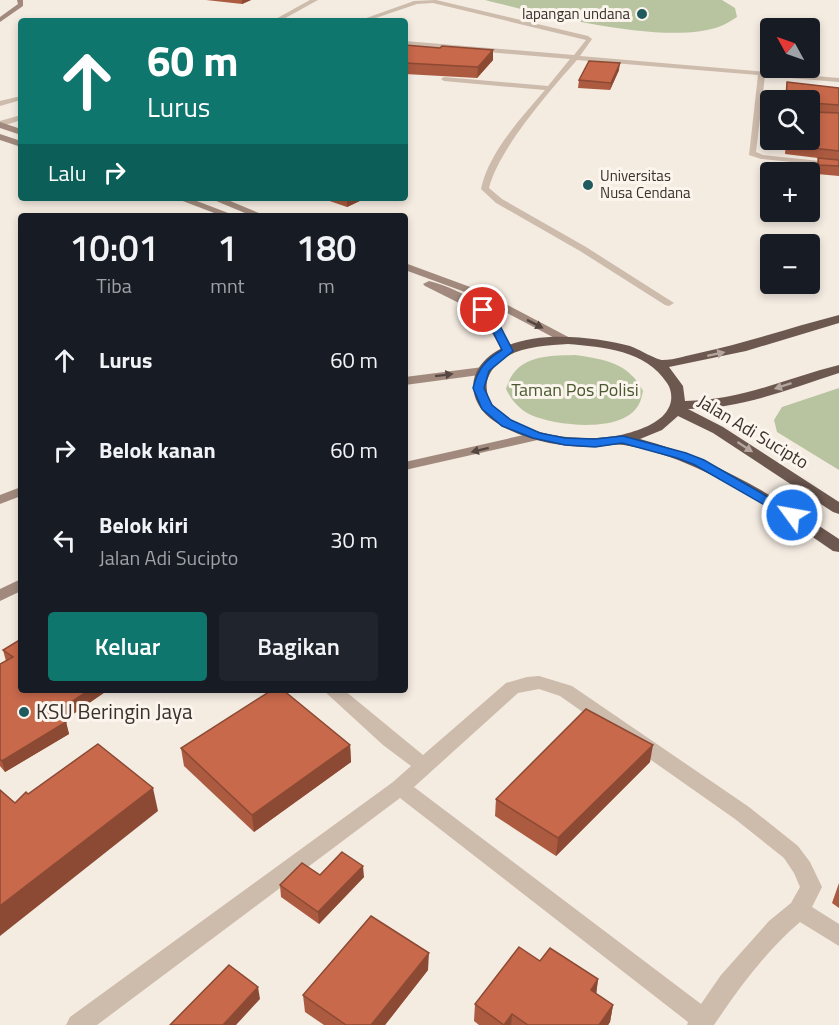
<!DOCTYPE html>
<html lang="id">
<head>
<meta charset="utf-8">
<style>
  :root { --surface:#171b24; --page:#20242c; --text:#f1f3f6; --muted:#9ea1a6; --accent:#0f766e }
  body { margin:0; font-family:"Titillium Web",sans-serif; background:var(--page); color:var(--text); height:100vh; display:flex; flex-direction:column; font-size:22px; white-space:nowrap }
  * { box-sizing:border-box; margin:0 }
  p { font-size:20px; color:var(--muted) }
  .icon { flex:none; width:33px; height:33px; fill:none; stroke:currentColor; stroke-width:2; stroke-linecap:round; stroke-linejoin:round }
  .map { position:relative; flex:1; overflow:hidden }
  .drawer { position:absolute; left:18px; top:213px; width:390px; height:480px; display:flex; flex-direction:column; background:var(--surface); border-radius:6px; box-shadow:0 3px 9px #0003 }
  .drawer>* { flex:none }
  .banner { position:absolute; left:18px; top:18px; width:390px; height:183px; border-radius:6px; box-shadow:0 3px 9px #0003; background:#0f766e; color:#fff; overflow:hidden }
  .needle { width:39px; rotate:310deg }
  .tools { position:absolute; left:760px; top:18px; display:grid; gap:12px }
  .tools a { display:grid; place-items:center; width:60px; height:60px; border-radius:6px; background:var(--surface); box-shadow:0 3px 9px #0003; font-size:30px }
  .pin { position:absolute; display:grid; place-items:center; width:51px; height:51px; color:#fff; margin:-26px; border:3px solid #fff; border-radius:50%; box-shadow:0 2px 6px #0007 }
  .me { position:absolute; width:66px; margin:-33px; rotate:302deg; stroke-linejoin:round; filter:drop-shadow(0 0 4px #0008) }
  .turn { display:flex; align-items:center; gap:21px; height:126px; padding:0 30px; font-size:27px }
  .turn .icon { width:78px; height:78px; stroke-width:2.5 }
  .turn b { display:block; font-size:42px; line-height:51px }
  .then { display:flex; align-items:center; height:57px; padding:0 30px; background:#0003; gap:12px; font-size:22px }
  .eta { display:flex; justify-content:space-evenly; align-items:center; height:102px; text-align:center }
  .eta b { font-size:36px; font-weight:600; line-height:42px }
  .primary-button { display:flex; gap:12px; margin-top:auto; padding:12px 30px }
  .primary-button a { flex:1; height:69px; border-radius:6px; background:var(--accent); color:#fff; font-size:24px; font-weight:600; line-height:69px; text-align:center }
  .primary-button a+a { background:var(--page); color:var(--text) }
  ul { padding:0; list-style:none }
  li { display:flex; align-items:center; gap:18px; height:90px; padding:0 30px }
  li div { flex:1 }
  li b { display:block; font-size:22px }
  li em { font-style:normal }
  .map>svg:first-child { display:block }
</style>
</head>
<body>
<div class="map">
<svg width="839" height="1025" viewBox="0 0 839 1025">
  <rect width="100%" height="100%" fill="#f4ebe1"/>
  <g fill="#b8c4a0">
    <path d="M 485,0 L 722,0 L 735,8 L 737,17 C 732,20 726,24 721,26 C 669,47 541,14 485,0 Z"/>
    <path d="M 575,355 C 604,359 629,363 643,391 C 642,395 641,401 639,404 C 624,434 556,426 531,415 C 519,409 512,401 506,389 C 516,355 545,356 575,355 Z"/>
    <path d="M 839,388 L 839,470 L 777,432 L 774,420 L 782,407 Z"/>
  </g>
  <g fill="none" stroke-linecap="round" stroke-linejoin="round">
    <path fill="#cdbbac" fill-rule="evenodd" d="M 436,0 L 588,36 L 592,39 L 580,56 L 839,78 L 839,82 L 765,76 L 756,152 L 763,155 L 839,163 L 839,167 L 761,159 L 749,155 L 758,75 L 577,60 C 551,89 498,150 489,188 L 502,199 L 586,247 L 674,303 L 669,306 L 665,305 L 580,251 L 496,203 L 481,189 C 489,152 521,118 545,90 L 444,81 L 441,79 L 444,77 L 548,86 L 570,59 L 405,45 L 405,41 L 574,55 L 586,40 L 433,3 L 417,4 L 367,21 L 358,21 L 414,1 Z"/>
    <g fill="#cdbbac" fill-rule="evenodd">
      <path d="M 310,0 L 318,0 L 280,21 L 272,21 Z"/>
      <path d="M 21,96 L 21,100 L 0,106 L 0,101 Z"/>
      <path d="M 21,115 L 21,120 L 0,127 L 0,121 Z"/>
      <path d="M 539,676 L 572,686 L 749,807 L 798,846 L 810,862 L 822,887 L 812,907 L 839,924 L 839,946 L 800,922 C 766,951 739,988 714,1025 L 687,1025 L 688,1022 L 400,798 L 97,1025 L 66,1025 L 70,1017 L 393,782 L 411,766 L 383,745 L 323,690 L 344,690 L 423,755 L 506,683 L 527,677 ZM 539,689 L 560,696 L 735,819 L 784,858 L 794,873 L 800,887 L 791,903 L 769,921 L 721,975 L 701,1004 L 414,787 L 518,693 Z"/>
    </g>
    <g fill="#a18a7d" fill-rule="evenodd">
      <path d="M 17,0 L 23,0 L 23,6 L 0,22 L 0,17 L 18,4 Z"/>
      <path d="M 0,122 L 21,129 L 21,135 L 0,128 Z"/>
      <path d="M 0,134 L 21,141 L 21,147 L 0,140 Z"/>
      <path d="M 175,198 L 189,198 L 236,216 L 222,216 Z"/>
      <path d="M 209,198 L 223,198 L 266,216 L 252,216 Z"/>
      <path d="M 405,263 L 481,291 L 574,340 L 572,343 L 564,343 L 473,295 L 405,270 Z"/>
      <path d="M 429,281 C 471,292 495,313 514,351 L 512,354 L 504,354 L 488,326 L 473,310 L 425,286 L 423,284 Z"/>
      <path d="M 483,367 L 487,368 L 489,371 L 487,374 L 405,385 L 405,377 Z"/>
      <path d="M 537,432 L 542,433 L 544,436 L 542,439 L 405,470 L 405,462 Z"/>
      <path d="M 21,487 L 21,496 L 0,504 L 0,495 Z"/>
      <path d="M 21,579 L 21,591 L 0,601 L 0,589 Z"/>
    </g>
    <path fill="#6c584f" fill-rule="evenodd" d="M 839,315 L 839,323 L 746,351 L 669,367 L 683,386 L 685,401 C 740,401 787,378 839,365 L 839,373 C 790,389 740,409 688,409 L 723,427 L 839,502 L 839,514 L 833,512 L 713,433 L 678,416 L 662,430 L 640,439 C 713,458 776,497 839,539 L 839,552 L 833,551 C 770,508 701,458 624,445 C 614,443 603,447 592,447 C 560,447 525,441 497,423 C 477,411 465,387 480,366 C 510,326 588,335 630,346 C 639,349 656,360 663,360 C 675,360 688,355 699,353 C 746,343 792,327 839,315 ZM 568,344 C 603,347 646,350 667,383 C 672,390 673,401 668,409 C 660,424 637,431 621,435 C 584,443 517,437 492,404 C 487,397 485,386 488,378 C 500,347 540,346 568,344 Z"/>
  </g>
  <g fill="#ac5a40">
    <path d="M 206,0 L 251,0 L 242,4 Z"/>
    <path d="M 405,45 L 440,48 L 493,50 L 493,60 L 477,78 L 405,74 Z"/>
    <path d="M 619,70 L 610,90 L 578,88 L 579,80 Z"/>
    <path d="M 787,82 L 839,88 L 839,176 L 817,174 L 816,167 L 818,158 L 785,154 L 786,141 L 781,140 L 810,140 L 810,100 L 785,100 Z"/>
    <path d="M 321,198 L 366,198 L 347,207 Z"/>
    <path d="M 21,639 L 21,690 L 108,690 L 64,720 L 66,722 L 69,734 L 5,772 L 0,766 L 0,664 L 6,661 L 3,650 Z"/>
    <path d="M 350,745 L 351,762 L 254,832 L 184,766 L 181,748 Z"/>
    <path d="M 650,762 L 556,856 L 495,816 L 496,799 Z"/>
    <path d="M 320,875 L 364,877 L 319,924 L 281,897 L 280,885 Z"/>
    <path d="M 839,883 L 839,908 L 832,903 Z"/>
    <path d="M 428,970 L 385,1025 L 324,1025 L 305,1012 L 303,995 Z"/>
    <path d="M 598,979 L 596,994 L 613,1005 L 610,1022 L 608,1025 L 479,1025 L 474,1021 L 475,1004 Z"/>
  </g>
  <g fill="#8c4a34">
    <path d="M 242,0 L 251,0 L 242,4 Z"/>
    <path d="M 493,50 L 493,60 L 477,78 L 478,67 Z"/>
    <path d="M 620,63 L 619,70 L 610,90 L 611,83 Z"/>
    <path d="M 406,164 L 407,179 L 405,180 L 405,165 Z"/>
    <path d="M 347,198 L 366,198 L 347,207 Z"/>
    <path d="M 89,690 L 108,690 L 59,724 L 56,712 Z"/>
    <path d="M 66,722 L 69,734 L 5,772 L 2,761 Z"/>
    <path d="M 350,745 L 351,762 L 254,832 L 252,815 Z"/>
    <path d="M 653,745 L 650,762 L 556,856 L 558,838 Z"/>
    <path d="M 153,788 L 158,811 L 0,936 L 0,906 Z"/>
    <path d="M 363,866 L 364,877 L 319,924 L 318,912 Z"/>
    <path d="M 429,953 L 428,970 L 385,1025 L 371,1025 Z"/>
    <path d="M 598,979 L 596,996 L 591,990 Z"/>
    <path d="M 258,987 L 260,999 L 236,1025 L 223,1025 Z"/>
    <path d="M 613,1005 L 610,1022 L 608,1025 L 599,1025 Z"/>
    <path d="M 512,1014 L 511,1025 L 504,1025 Z"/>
  </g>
  <g fill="#c8694b" stroke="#8c4a34" stroke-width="1.5">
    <path d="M 405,45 L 440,48 L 442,46 L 493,50 L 478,67 L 405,63 Z"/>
    <path d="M 589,61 L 620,63 L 611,83 L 579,80 Z"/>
    <path d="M 787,82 L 839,88 L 839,105 L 812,103 L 810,108 L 810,100 L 786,100 Z"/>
    <path d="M 810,110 L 812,112 L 839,113 L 839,151 L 787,145 L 787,140 L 810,140 Z"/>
    <path d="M 818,158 L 839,160 L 839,166 L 819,165 Z"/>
    <path d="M 21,639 L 21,690 L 89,690 L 56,712 L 66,722 L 2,761 L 0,759 L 0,664 L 13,657 L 3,650 Z"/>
    <path d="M 272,690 L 283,690 L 350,745 L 252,815 L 181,748 Z"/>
    <path d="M 586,709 L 653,745 L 558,838 L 496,799 Z"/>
    <path d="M 98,744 L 153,788 L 0,906 L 0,790 L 15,803 L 26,792 L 28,794 Z"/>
    <path d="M 342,852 L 363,866 L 318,912 L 280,885 L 302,863 L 320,875 Z"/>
    <path d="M 371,916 L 429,953 L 371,1025 L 346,1025 L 303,995 Z"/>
    <path d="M 519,947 L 540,961 L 550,948 L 598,979 L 591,990 L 613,1005 L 599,1025 L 528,1025 L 512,1014 L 504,1025 L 475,1004 Z"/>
    <path d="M 229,965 L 258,987 L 223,1025 L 170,1025 Z"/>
  </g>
  <defs><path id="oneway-solid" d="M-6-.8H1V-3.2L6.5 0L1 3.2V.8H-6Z" transform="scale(1.5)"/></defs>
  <g fill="#544640">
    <use href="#oneway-solid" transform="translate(535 324) rotate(27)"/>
    <use href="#oneway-solid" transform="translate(444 375) rotate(-7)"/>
    <use href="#oneway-solid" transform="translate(480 450) rotate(166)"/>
  </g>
  <g fill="#b4a69e">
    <use href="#oneway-solid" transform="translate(716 354) rotate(-12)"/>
    <use href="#oneway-solid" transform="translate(783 386) rotate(162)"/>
    <use href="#oneway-solid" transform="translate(745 447) rotate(33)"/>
  </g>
  <path fill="#1a73e8" stroke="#114b97" stroke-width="1.5" d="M 483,307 L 495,316 L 513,351 L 489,371 L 484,388 L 492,405 L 511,420 L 540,433 L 565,438 L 595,439 L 623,436 L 686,453 L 704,460 L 799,515 L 792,519 L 787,518 L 695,465 L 677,458 L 622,443 L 595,447 L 565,445 L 533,438 L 502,426 L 482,409 L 473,388 C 478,369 485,360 502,350 L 487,320 L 477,310 Z"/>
  <g fill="#1f5a5e" stroke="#fbf5ee" stroke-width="2">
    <circle cx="642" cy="14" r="6"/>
    <circle cx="588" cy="185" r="6"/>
    <circle cx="24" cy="712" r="6"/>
  </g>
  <g text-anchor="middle" stroke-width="6" stroke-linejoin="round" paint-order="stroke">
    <g font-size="15" fill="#3b302b" stroke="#fbf5ee" text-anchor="end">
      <text x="630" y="19">lapangan undana</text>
      <text x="600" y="181" text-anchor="start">Universitas<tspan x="600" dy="17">Nusa Cendana</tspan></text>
    </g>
    <g font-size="18" fill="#4a5a2e" stroke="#fbf5ee">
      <text x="575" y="396">Taman Pos Polisi</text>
    </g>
    <g font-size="18" fill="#3b302b" stroke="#fbf5ee">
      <text transform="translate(753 432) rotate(31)" y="6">Jalan Adi Sucipto</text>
    </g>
    <g font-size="21" fill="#3b302b" stroke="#fbf5ee" text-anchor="start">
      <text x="36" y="719">KSU Beringin Jaya</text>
    </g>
  </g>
</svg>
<div class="tools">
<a><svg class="needle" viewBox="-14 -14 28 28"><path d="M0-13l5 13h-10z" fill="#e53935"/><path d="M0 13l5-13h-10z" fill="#9ea1a6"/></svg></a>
<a><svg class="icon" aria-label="search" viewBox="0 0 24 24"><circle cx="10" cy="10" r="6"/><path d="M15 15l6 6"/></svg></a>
<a>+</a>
<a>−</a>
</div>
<div class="pin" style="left:483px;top:310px;background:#d93025"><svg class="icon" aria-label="arrive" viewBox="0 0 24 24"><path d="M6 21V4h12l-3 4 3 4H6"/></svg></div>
<svg class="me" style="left:792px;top:515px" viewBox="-20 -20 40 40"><circle r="17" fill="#1a73e8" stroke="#fff" stroke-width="3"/><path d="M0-11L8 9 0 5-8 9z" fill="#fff"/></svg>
<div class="banner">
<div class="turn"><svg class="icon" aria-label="ahead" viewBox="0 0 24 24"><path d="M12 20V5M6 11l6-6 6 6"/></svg><div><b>60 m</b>Lurus</div></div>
<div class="then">Lalu<svg class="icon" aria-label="right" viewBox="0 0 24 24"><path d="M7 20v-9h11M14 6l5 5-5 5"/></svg></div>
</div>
<section class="drawer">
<div class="eta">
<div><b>10:01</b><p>Tiba</p></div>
<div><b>1</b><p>mnt</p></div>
<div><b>180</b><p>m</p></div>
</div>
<ul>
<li><svg class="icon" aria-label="ahead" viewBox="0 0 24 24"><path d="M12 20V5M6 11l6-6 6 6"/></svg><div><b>Lurus</b></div><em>60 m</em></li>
<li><svg class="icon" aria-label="right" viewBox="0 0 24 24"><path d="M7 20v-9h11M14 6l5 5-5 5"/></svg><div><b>Belok kanan</b></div><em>60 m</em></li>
<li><svg class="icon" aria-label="left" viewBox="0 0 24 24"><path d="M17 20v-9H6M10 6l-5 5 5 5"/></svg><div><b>Belok kiri</b><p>Jalan Adi Sucipto</p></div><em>30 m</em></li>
</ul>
<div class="primary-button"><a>Keluar</a><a>Bagikan</a></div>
</section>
</div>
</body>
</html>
